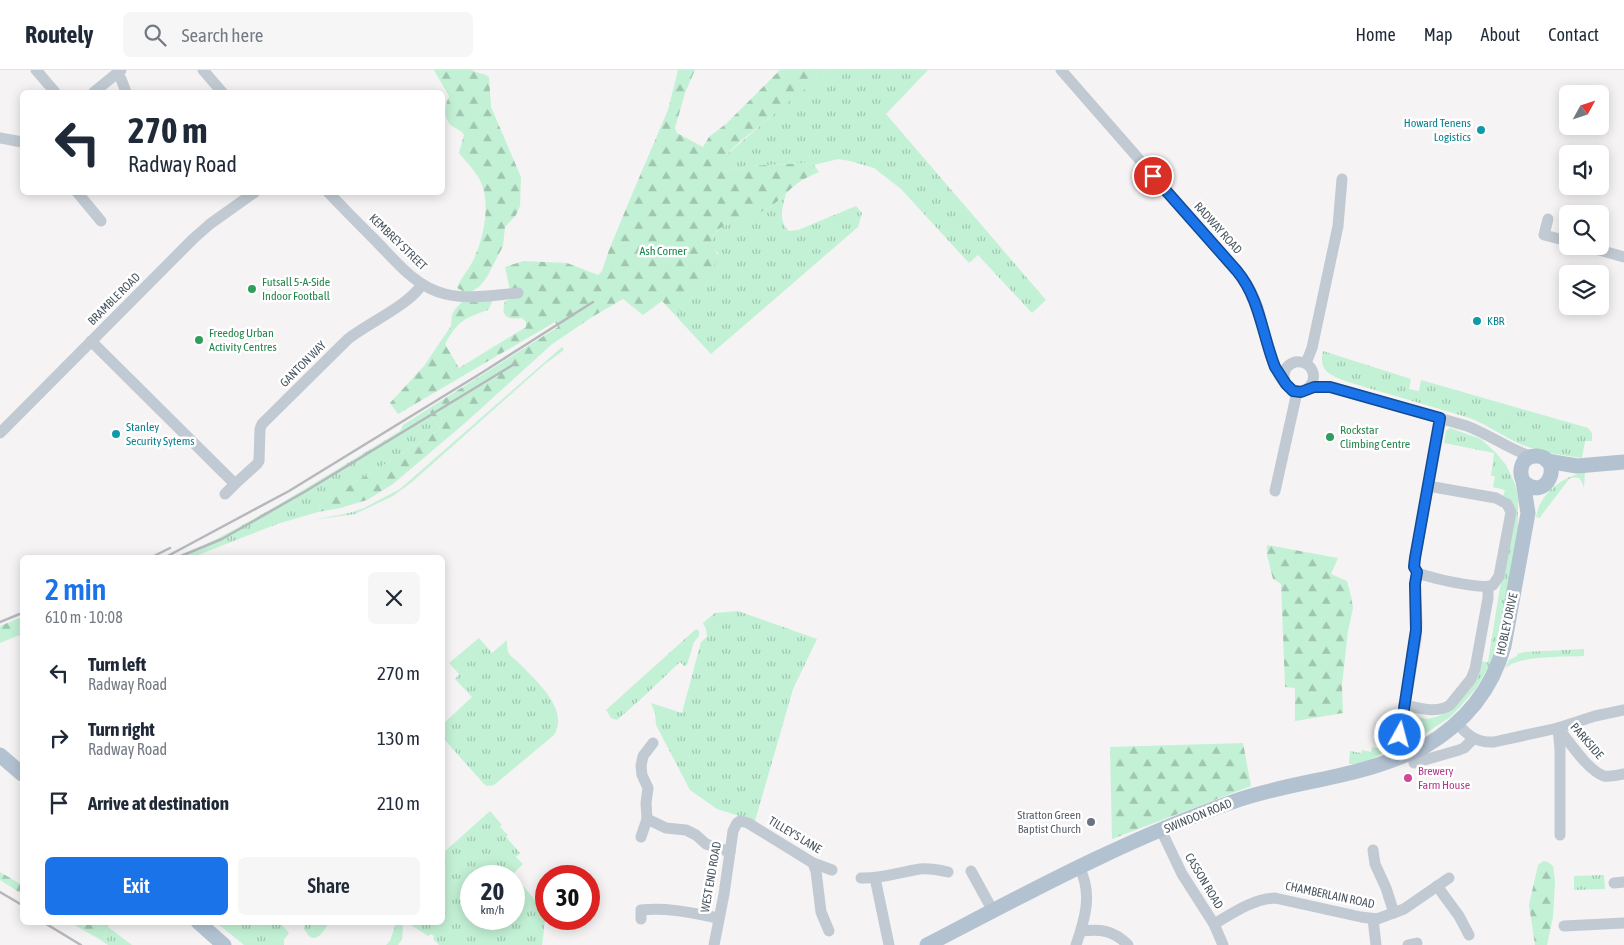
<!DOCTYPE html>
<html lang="en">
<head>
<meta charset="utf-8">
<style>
  :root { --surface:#fff; --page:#f6f6f7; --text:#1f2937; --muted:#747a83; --line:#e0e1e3; --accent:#1a73e8 }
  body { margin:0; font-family:"Asap Condensed",sans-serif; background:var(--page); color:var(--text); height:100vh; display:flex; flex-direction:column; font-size:19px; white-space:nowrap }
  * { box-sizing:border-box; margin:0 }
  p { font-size:16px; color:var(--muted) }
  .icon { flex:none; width:28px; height:28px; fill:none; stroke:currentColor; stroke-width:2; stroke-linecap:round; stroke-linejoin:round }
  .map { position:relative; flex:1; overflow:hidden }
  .sheet { position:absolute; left:20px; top:485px; width:425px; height:370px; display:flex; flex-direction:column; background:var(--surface); border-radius:8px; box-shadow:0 2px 12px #0003 }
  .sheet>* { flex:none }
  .banner { position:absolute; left:20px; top:20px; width:425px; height:105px; border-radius:8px; box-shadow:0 2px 12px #0003; background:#fff; color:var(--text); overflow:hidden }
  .needle { width:32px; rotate:50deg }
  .buttons { position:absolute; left:1559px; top:15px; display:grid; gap:10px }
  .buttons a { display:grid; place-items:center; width:50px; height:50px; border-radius:8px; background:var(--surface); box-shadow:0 2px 12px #0003; font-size:25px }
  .speed { position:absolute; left:460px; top:795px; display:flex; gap:10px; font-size:25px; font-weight:700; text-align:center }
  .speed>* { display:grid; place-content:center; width:65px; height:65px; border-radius:50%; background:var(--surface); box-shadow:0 2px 12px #0003; line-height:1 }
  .speed small { font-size:12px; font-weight:400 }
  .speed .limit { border:8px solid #d22; background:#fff; color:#111 }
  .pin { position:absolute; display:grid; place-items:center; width:42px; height:42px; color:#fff; margin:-21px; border:2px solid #fff; border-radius:50%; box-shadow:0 1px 5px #0007 }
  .me { position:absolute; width:55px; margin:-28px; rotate:7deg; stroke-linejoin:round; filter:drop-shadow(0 0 4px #0008) }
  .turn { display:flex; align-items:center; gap:18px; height:105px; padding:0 25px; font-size:22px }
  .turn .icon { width:65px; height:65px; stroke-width:2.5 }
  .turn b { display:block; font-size:35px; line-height:42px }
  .round { display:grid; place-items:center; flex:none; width:52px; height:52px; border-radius:8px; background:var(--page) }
  .headline { display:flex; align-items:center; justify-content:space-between; height:85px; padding:0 25px }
  h1 { font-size:30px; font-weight:600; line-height:38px; color:var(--accent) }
  .primary-button { display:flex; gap:10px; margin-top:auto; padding:10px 25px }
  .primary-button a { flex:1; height:58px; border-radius:8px; background:var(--accent); color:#fff; font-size:20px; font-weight:600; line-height:58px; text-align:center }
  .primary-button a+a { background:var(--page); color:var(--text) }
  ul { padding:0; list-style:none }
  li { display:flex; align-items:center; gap:15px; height:65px; padding:0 25px }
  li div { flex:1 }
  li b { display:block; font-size:19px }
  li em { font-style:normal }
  header { display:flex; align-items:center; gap:30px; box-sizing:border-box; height:70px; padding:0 25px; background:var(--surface); border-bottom:1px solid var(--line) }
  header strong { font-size:24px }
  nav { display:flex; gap:28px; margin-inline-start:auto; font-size:18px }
  .search { width:350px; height:45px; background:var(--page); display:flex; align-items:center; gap:12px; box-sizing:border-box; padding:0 18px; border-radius:8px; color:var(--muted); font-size:19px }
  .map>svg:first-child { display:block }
</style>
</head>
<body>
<header>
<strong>Routely</strong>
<div class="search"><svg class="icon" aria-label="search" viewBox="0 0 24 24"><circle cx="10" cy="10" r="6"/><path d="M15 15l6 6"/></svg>Search here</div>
<nav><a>Home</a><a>Map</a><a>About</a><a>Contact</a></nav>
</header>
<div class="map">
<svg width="1624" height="875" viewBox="0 0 1624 875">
  <defs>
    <pattern id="grass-tufts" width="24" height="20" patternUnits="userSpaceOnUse" patternTransform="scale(1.25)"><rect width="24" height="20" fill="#c3f1d5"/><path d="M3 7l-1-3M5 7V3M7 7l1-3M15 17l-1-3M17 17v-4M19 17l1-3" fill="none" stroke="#a0c6b0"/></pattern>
    <pattern id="forest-firs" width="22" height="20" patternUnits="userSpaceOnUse" patternTransform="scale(1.25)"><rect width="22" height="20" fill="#c3f1d5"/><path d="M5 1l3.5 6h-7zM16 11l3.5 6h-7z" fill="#a0c6b0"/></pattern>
  </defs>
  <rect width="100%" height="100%" fill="#f5f3f3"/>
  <g fill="url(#grass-tufts)" fill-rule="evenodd">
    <path d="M 831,0 L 928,0 L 886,44 L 1046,230 L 1032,243 L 978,185 L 969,193 L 901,119 L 874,98 L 850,91 L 838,89 L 814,95 L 811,93 L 749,96 L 725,102 L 721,94 L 724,87 L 803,19 Z"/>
    <path d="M 786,124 C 782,137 778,151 789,161 L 798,160 L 856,136 L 862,143 L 858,157 L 711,284 L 675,245 L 706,214 L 718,183 C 715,180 710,174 712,169 C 716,153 750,146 763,141 C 772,137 779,130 786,124 Z"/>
    <path d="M 562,277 L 564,280 L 545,294 L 412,412 L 393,426 L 355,444 L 313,450 L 349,443 L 364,438 L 400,419 Z"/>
    <path d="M 1323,281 L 1411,309 L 1409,319 L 1419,321 L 1421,310 L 1588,358 L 1592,363 L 1592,371 L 1585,371 L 1582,388 C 1561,385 1539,382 1518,373 C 1502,365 1487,355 1470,348 L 1348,312 C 1331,305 1318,302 1323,281 Z"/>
    <path d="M 428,339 L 440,359 L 382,396 L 330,427 L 320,435 L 318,442 L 277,454 L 193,487 L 177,488 C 254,453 327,405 400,361 L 403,355 Z"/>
    <path d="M 1450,358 L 1481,369 L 1496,383 L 1506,395 L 1515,414 L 1518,428 L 1518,459 L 1495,586 L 1477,617 L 1460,637 L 1449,648 L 1421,666 L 1416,667 L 1408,662 L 1408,648 L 1411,646 L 1428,649 L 1439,646 L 1446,642 L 1479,591 L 1488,592 L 1500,517 L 1508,483 L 1507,428 L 1503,426 L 1505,420 L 1493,417 L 1495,406 L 1491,406 L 1494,383 L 1444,373 L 1446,361 Z"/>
    <path d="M 1585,402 L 1584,418 C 1581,408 1579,405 1569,409 L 1541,446 L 1540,448 L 1536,447 C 1540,423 1562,407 1585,402 Z"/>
    <path d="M 738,541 L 817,569 L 793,619 L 755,751 L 717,739 L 690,720 L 656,655 L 655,643 L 651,633 L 682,643 L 701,572 L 707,567 L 706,559 L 703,553 L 715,543 Z"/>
    <path d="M 696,559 L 699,561 L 699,566 L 694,572 L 687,595 L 684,596 L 680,592 L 642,628 L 617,650 L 611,648 L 606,640 Z"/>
    <path d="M 479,568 L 492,583 L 507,570 C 507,574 507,579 508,582 C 510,586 516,590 519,593 C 535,610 570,639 554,665 L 494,715 L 487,716 L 484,714 L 443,668 L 443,654 L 472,627 L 455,609 L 459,604 L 449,593 Z"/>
    <path d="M 1584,579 L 1584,586 C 1566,587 1516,585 1505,599 L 1509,590 L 1517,586 L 1517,584 L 1524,582 Z"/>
    <path d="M 1389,675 C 1384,686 1361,695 1349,694 L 1350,681 L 1361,683 L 1362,680 L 1371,682 L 1372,677 L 1382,679 Z"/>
    <path d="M 490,741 L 502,755 L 500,757 L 508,765 L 506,767 L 520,783 L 516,787 L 523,794 L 513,804 L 546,843 L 542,875 L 439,875 L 433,869 L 434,866 L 431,864 L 428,866 L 408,853 L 442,852 L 443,783 ZM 471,806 L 514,806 L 514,849 L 471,849 Z"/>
    <path d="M 1604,805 L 1605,819 L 1574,820 L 1574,806 Z"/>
    <path d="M 217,853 L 280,853 L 289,863 L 284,870 L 284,875 L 244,875 Z"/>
    <path d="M 305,853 L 305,852 L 328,853 C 326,859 317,873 309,866 C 307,864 306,861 304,859 Z"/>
    <path d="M 108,857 L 132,875 L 108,875 L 99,869 Z"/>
  </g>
  <g fill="url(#forest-firs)">
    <path d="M 434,0 L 472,0 C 478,4 484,3 489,7 L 491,37 L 521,107 L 520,136 L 516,145 L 505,157 L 503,176 L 487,207 L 480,216 L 471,222 L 463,221 L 457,218 C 460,210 464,205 469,198 C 482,177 491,138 482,115 C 478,103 467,93 459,83 L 464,65 C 459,58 457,60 452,56 C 442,47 445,36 449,26 Z"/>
    <path d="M 678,0 L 695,0 L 685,23 L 675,58 L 677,63 L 703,77 L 709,67 L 727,53 L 780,0 L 831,0 C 805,18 781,38 757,58 C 745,68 728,79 721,94 L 725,102 L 749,96 L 811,93 L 814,95 L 819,102 C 812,105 805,108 798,113 C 787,121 778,133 765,140 C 752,147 716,152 712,169 C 710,174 717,181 718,187 L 706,214 L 675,245 L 662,231 L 643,245 L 623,229 L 592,247 L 551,275 L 465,353 L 393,414 L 367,430 L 340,438 L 318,442 L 320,435 L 330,427 L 382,396 L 440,359 L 428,339 L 558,257 L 555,252 L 398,344 L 390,333 L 424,296 L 451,256 L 452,245 L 455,239 L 463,231 L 493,230 L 488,240 C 464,248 458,251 445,274 L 459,298 L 526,257 L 526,252 L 522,248 C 508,250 500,247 505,231 L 512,229 L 505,197 L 523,191 L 567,193 L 598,205 L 602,201 L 609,180 L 633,122 L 668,40 Z"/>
    <path d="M 1267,475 L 1338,488 L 1331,504 L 1347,511 L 1351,526 L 1353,538 L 1348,561 L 1342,615 L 1343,643 L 1295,651 L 1295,618 L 1285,617 L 1281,514 L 1273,509 L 1267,485 Z"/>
    <path d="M 22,547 L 22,564 L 0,573 L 0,556 Z"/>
    <path d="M 1243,673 L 1251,716 L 1112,769 L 1110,677 Z"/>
    <path d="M 1543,791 L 1548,792 L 1553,796 L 1555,811 L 1553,847 L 1547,875 L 1535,875 L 1529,835 L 1538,795 Z"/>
    <path d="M 0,802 L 22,815 L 22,824 L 0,810 Z"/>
    <path d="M 71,853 L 110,853 L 108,857 L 99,869 Z"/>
    <path d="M 396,853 L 403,856 L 402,869 L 398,875 L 386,875 L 390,871 Z"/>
  </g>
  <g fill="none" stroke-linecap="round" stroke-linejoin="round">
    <g stroke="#c1cad2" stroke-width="11">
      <path d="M 36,0 L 55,22"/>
      <path d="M 203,0 L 222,22"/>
      <path d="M 1061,0 L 1242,207 C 1249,216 1254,227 1258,238 C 1264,258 1275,332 1306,320 C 1320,309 1313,290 1295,292 C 1286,295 1282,302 1285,312"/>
      <path d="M 117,4 L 121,9 L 126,22"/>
      <path d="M 94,22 L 121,0"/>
      <path d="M 0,68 L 22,72"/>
      <path d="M 77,122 L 101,151"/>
      <path d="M 328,122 C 343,138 358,153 374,169 C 395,190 415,217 445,224 C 469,230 494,225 518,223"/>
      <path d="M 1548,149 L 1544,165 L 1568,171"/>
      <path d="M 1585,176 L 1624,187"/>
      <path d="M 91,271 L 235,414 L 257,394 L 259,391 L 260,359 L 262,354 L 348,269 C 368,253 411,234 422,214"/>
      <path d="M 1306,293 L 1312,278 L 1338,156 L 1342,109"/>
      <path d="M 1309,318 L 1330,317 L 1467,356 C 1490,365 1509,379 1532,387"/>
      <path d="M 0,363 L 193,169 L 210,154 L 255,122"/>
      <path d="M 1275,421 L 1297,322"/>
      <path d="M 225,424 L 235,414"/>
      <path d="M 1417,502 C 1428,508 1483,520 1493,515 L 1499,506 L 1511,442 L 1507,434 L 1496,428 L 1428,416"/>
      <path d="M 1404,635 C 1419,638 1437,644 1450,635 L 1471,609 L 1475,599 L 1488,528 L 1488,517"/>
      <path d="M 1457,653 C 1468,666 1477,673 1494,672 L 1558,658 L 1595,646 L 1624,640"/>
      <path d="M 1558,658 L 1560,679 L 1560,765"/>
      <path d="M 1558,658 C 1569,671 1588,701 1604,706 C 1610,707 1618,705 1624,704"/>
      <path d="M 1400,665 L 1420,679"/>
      <path d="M 1387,692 L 1400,665 L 1416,569 L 1417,552 L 1415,514 L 1417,502 L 1414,494 L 1441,348"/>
      <path d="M 1414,693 L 1459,680 L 1464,678 L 1473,669"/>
      <path d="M 647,749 L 666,758 L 686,760 L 696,765 L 706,774 L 730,782"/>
      <path d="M 1161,760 L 1182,804 L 1214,854 L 1223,875"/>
      <path d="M 641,767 L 647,749 L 646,733 L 648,718 L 642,705 L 641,696 L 643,686 L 653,673"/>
      <path d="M 1373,780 L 1375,794 L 1386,818 L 1394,843"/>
      <path d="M 813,793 L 816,801 L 821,842 L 829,861"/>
      <path d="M 971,801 L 993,841"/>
      <path d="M 861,808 C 882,809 900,802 920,799 C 930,798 939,800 948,802"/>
      <path d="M 875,808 L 889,875"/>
      <path d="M 1614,813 L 1624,812"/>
      <path d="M 1437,816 L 1459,846 L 1469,865"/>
      <path d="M 641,849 L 641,840 C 667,837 693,843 718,848"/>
      <path d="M 1373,849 L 1376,875"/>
      <path d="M 1214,854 C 1233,843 1252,829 1275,828 L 1361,847 L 1377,849 L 1404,839 L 1449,808"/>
      <path d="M 1564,856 L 1624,853"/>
      <path d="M 1081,861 C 1101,859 1113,860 1128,875"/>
      <path d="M 714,875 L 724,824 L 733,761 L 737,753 L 740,751 L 748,753 L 813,793 L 832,800"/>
      <path d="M 1076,875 C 1085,849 1093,823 1079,797"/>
      <path d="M 1408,875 L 1417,873"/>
    </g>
    <g stroke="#b3c2d1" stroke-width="15">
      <path d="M 1547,391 L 1577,396 L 1624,392"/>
      <path d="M 0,685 L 22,704"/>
      <path d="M 198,852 L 224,875"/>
      <path d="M 927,875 C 1027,823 1128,768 1235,731 C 1289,712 1347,709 1400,687 C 1408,684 1417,681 1424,677 C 1463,654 1492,620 1504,576 L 1528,443 L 1523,411 C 1518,400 1522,385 1537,386 C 1565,388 1547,435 1523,411"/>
    </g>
    <g stroke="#b5b8bd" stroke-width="2.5">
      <path d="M 181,486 L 222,469 L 306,421 L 516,293"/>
      <path d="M 150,488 L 170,478"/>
      <path d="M 164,488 L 289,421 L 483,302 L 593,232"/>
      <path d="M 0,552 L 22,543"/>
      <path d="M 0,822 L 22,835"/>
      <path d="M 43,852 L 81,875"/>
    </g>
  </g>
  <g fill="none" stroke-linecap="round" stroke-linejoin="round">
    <defs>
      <path id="route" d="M 1153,106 L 1237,201 C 1260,229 1262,264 1275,297 L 1286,314 L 1293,321 L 1301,322 L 1314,317 L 1330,317 L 1440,348 L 1415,488 L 1414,497 L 1417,502 L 1415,514 L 1416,560 L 1400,665"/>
    </defs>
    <use href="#route" stroke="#114b97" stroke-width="12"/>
    <use href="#route" stroke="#1a73e8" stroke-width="9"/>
  </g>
  <g fill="#0f9aa8" stroke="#fff" stroke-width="2">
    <circle cx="1481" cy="60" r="5"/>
    <circle cx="1477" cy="251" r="5"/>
    <circle cx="116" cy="364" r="5"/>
  </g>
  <g fill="#2e9e5b" stroke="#fff" stroke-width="2">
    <circle cx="252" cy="219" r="5"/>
    <circle cx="199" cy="270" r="5"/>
    <circle cx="1330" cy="367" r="5"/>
  </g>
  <circle fill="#d1479c" stroke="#fff" stroke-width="2" cx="1408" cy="708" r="5"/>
  <circle fill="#6b7280" stroke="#fff" stroke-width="2" cx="1091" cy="752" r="5"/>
  <g text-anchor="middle" stroke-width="5" stroke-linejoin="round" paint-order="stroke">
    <g font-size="12" fill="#0d838f" stroke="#fff" text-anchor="start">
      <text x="1471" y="57" text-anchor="end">Howard Tenens<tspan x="1471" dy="14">Logistics</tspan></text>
      <text x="1487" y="255">KBR</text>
      <text x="126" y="361">Stanley<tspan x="126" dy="14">Security Sytems</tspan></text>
    </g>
    <g font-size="12" fill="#4a5661" stroke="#fff">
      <text transform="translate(1218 158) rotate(48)" y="4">RADWAY ROAD</text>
      <text transform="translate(398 172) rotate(44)" y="4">KEMBREY STREET</text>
      <text transform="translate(114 229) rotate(-45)" y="4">BRAMBLE ROAD</text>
      <text transform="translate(303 294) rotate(-45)" y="4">GANTON WAY</text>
      <text transform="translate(1507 554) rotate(-78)" y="4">HOBLEY DRIVE</text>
      <text transform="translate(1587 671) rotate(49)" y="4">PARKSIDE</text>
      <text transform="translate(1198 746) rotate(-22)" y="4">SWINDON ROAD</text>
      <text transform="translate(795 765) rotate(31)" y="4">TILLEY'S LANE</text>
      <text transform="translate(711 807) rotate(-80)" y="4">WEST END ROAD</text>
      <text transform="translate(1204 811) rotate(59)" y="4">CASSON ROAD</text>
      <text transform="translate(1330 825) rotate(12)" y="4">CHAMBERLAIN ROAD</text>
    </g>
    <g font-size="12" fill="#17864f" stroke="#fff">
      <text x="663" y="185">Ash Corner</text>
    </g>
    <g font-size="12" fill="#27864d" stroke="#fff" text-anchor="start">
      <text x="262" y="216">Futsall 5-A-Side<tspan x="262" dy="14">Indoor Football</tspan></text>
      <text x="209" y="267">Freedog Urban<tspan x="209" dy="14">Activity Centres</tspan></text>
      <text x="1340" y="364">Rockstar<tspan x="1340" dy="14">Climbing Centre</tspan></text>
    </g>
    <g font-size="12" fill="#b23c85" stroke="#fff" text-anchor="start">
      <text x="1418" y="705">Brewery<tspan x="1418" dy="14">Farm House</tspan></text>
    </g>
    <g font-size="12" fill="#5b616d" stroke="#fff" text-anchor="end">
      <text x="1081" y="749">Stratton Green<tspan x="1081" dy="14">Baptist Church</tspan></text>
    </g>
  </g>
</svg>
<div class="buttons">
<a><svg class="needle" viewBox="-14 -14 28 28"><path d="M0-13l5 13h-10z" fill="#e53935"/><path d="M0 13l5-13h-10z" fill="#747a83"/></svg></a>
<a><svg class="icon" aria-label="sound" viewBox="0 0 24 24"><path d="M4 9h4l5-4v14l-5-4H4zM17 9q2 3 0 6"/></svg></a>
<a><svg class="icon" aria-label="search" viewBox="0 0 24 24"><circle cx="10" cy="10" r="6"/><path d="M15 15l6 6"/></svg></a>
<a><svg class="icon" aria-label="layers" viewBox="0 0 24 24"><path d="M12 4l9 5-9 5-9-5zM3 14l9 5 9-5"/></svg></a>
</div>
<div class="speed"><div>20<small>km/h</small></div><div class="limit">30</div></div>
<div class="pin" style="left:1153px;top:106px;background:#d93025"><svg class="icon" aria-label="arrive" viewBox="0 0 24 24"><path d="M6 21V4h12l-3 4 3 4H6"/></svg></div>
<svg class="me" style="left:1400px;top:665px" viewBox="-20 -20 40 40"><circle r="17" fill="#1a73e8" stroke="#fff" stroke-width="3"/><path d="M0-11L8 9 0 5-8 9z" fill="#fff"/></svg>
<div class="banner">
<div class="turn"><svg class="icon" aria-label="left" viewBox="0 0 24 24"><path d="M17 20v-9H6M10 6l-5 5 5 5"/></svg><div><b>270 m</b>Radway Road</div></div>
</div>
<section class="sheet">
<div class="headline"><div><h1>2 min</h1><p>610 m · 10:08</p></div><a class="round"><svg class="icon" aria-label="close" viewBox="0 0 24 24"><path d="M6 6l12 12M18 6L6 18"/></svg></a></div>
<ul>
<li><svg class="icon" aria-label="left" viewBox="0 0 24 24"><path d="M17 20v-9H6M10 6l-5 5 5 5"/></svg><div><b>Turn left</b><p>Radway Road</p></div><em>270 m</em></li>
<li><svg class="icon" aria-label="right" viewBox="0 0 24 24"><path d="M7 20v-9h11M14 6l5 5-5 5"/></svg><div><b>Turn right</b><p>Radway Road</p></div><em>130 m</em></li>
<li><svg class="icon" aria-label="arrive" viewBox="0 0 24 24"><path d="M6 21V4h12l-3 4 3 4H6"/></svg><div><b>Arrive at destination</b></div><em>210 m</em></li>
</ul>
<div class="primary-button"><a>Exit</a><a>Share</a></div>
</section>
</div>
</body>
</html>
